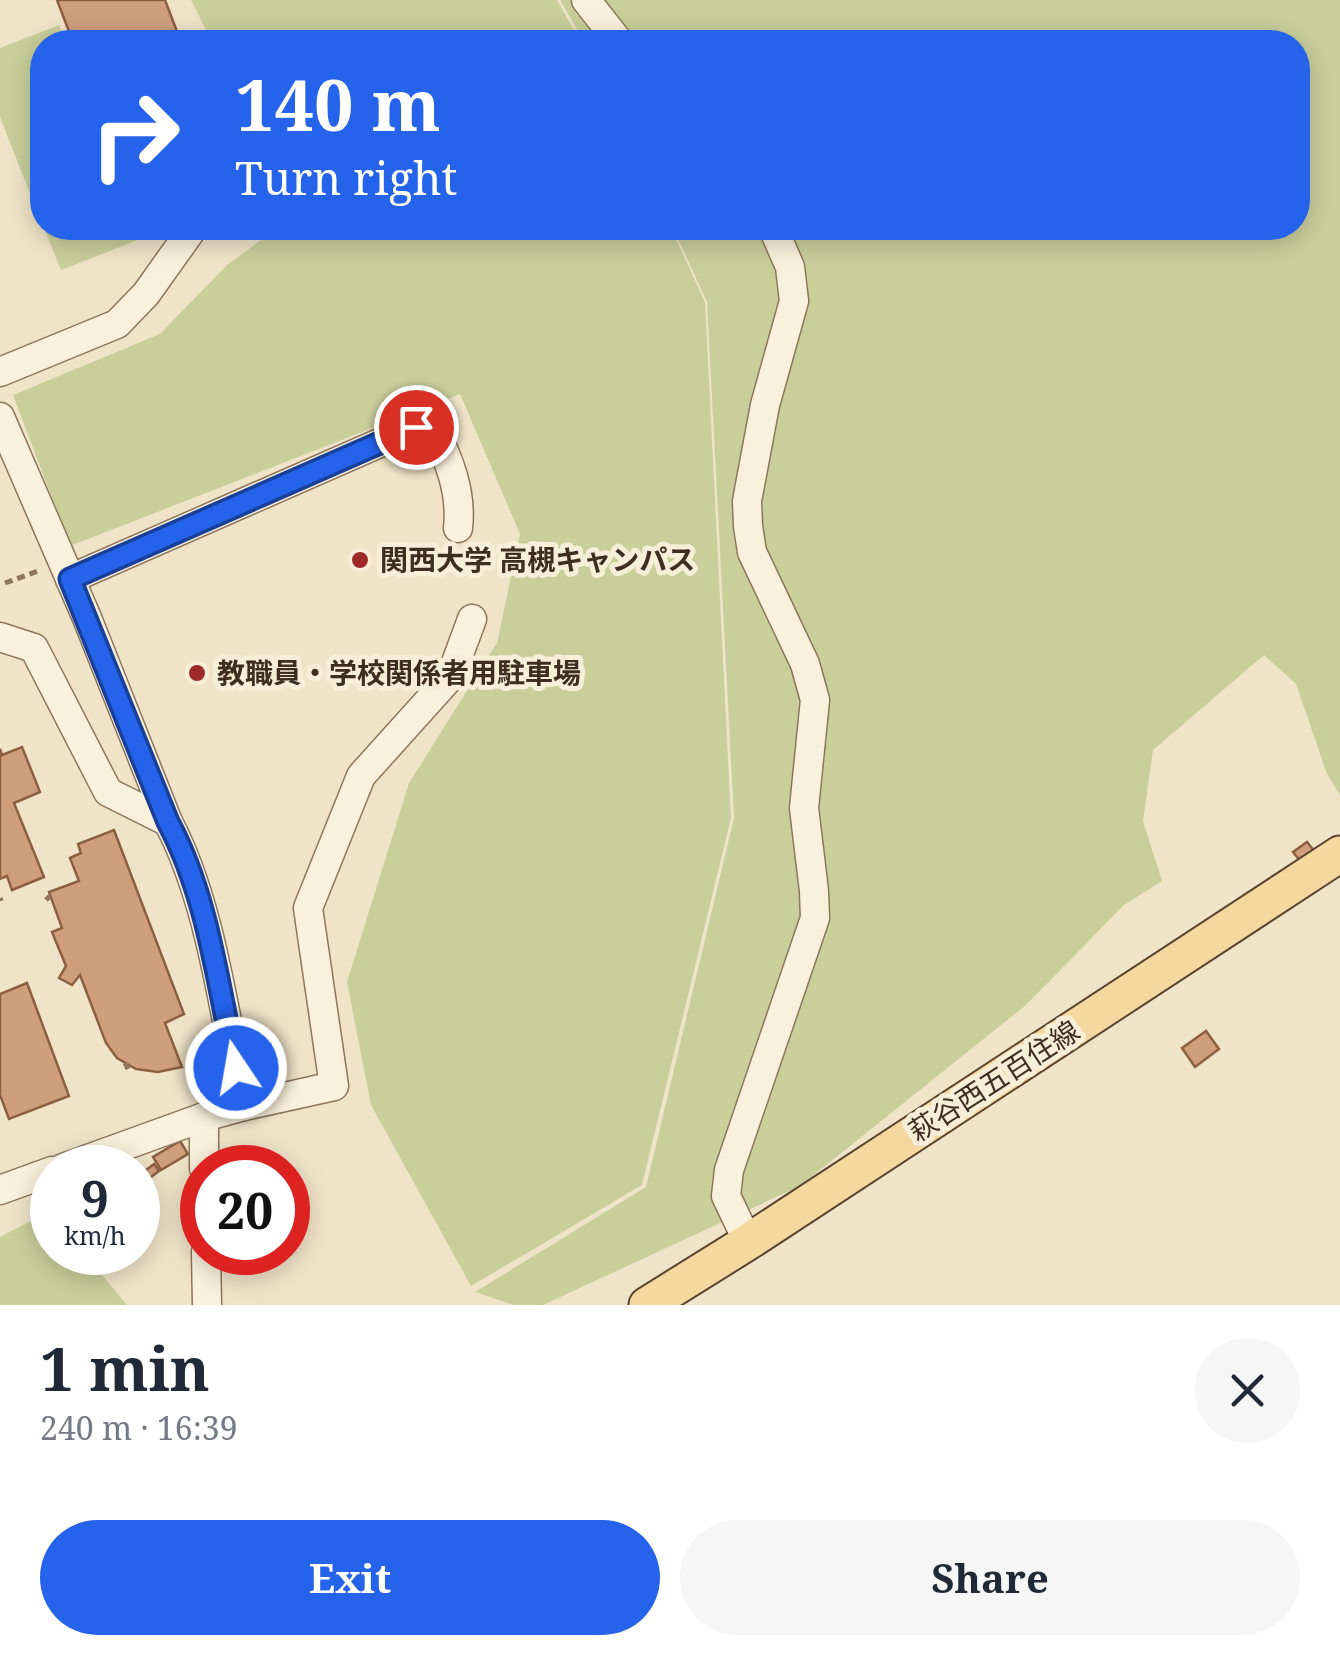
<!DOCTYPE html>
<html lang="en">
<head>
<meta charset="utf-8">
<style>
  :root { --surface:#fff; --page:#f6f6f7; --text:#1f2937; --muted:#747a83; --accent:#2563eb }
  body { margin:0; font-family:"Noto Serif","Noto Sans JP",serif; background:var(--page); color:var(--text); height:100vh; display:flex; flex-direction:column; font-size:38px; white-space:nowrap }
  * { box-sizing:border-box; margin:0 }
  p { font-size:32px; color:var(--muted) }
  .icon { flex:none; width:55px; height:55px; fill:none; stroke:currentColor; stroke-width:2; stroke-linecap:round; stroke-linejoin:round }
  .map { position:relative; height:1305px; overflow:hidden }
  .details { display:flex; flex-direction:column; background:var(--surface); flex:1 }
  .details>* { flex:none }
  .guide { position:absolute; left:30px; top:30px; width:1280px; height:210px; border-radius:40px; box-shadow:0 5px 25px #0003; background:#2563eb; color:#fff; overflow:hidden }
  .speed { position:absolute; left:30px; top:1145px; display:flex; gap:20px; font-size:50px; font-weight:700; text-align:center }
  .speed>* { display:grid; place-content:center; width:130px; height:130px; border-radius:50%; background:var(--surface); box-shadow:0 5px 25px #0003; line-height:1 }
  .speed small { font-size:25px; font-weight:400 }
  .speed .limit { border:15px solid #d22; background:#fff; color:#111 }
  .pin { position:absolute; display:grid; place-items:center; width:85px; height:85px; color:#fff; margin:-42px; border:5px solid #fff; border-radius:50%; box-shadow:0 2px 10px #0007 }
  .me { position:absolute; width:110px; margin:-55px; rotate:348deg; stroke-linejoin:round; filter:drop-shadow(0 0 8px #0008) }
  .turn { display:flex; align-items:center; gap:35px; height:210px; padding:0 40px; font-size:45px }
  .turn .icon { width:130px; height:130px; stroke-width:2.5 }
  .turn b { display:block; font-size:70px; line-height:85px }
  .round { display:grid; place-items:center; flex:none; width:105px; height:105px; border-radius:52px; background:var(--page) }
  .overview { display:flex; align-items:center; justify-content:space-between; height:170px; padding:0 40px }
  h1 { font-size:60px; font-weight:700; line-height:75px }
  .action { display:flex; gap:20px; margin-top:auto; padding:20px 40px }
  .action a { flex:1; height:115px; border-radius:60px; background:var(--accent); color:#fff; font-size:40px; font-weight:700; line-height:115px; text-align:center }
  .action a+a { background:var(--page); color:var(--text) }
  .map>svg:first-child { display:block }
</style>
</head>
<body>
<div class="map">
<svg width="1340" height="1305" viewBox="0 0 1340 1305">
  <rect width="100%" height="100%" fill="#f0e4c8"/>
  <g fill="#c9cf9b">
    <path d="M 191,0 L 557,0 L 581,42 L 212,42 Z"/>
    <path d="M 560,0 L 1340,0 L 1340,795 L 1327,774 L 1296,684 L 1264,655 L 1153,750 L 1143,821 L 1162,881 L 1124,905 L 1026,1005 L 800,1186 L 543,1305 L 514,1305 L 475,1292 L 646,1187 L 734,818 L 707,302 L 673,228 L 1298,228 L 1298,42 L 584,42 Z"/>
    <path d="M 59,25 L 66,42 L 42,42 L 42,224 L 0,117 L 0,48 Z"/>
    <path d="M 44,228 L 139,228 L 143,238 L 61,270 Z"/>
    <path d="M 277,228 L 671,228 L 705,302 L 731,818 L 642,1185 L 471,1286 L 371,1105 L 347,982 L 409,783 L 497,643 L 520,534 L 460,394 L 70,546 L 13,395 L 160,334 L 226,266 Z"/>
    <path d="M 50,1211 L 52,1215 L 52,1252 L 84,1253 L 127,1305 L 0,1305 L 0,1237 Z"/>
  </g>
  <g fill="#cf9f7d" stroke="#8d5f41" stroke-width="2.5">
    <path d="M 57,0 L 165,0 L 181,42 L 73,42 Z"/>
    <path d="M 22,747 L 40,792 L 14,803 L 44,877 L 12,890 L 7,876 L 0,879 L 0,749 L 2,755 Z"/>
    <path d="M 114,830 L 184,1014 L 165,1023 L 182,1067 L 158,1072 L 136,1069 L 117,1058 L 106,1043 L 80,975 L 72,985 L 59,978 L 66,966 L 52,932 L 62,928 L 49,892 L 79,881 L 70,858 L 81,853 L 78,844 Z"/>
    <path d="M 1307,842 L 1315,852 L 1301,862 L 1293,852 Z"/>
    <path d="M 27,983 L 69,1096 L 9,1119 L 0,1095 L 0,994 Z"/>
    <path d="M 1206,1031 L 1219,1049 L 1195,1067 L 1182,1048 Z"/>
    <path d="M 180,1141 L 188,1154 L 161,1170 L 153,1157 Z"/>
    <path d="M 154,1164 L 159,1171 L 138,1187 L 138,1176 Z"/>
  </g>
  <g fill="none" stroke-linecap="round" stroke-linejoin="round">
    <defs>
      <g id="minor">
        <path d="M 586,0 L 619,42"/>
        <path d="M 0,372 L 117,324 L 146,294 L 193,228"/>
        <path d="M 0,417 L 87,618 L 168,822 C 211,902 224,1016 244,1106 L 204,1117"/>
        <path d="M 70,579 L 416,427 L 433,428 C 449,459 462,492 458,528"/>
        <path d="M 0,637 L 34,648 L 108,792 L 168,822"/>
        <path d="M 244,1106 L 334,1086 L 308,908 L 361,776 L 451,676 L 472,619"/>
        <path d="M 63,1168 L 204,1117 L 204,1168"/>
        <path d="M 0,1190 L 52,1171"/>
        <path d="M 748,1242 L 726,1196 L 729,1170 L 815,918 L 814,891 L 804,808 L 815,700 L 805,664 L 752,552 L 748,526 L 747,501 L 765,405 L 794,301 L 790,267 L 773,228"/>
        <path d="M 206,1252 L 207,1305"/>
      </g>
      <path id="major" d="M 647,1305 L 748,1242 L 1340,854"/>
    </defs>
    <use href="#minor" stroke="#8d765c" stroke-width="31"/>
    <use href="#major" stroke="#5b4430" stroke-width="39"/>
    <g stroke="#8d765c" stroke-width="5" stroke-dasharray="8 5" stroke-linecap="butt">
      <path d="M 5,583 L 41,570"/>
      <path d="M 0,898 L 1,901"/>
      <path d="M 46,900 L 50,896"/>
      <path d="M 125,1063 L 128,1069"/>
    </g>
    <use href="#minor" stroke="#faf1dc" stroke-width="28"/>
    <use href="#major" stroke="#f3d9a0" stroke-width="35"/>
  </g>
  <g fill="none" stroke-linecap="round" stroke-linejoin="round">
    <defs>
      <path id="route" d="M 236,1068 C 218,986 208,896 168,822 L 70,579 L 416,427"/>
    </defs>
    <use href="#route" stroke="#184099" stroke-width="25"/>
    <use href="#route" stroke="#2563eb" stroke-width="18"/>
  </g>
  <g fill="#9e2a2b" stroke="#f7eed8" stroke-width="4">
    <circle cx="360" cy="560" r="10"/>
    <circle cx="197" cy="673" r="10"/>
  </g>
  <g text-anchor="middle" stroke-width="10" stroke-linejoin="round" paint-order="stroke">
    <g font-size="28" font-weight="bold" fill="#3d2e20" stroke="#f7eed8" text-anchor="start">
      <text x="380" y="570">関西大学 高槻キャンパス</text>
      <text x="217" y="683">教職員・学校関係者用駐車場</text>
    </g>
    <g font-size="28" fill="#3d2e20" stroke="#f7eed8">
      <text transform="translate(994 1081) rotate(-33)" y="10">萩谷西五百住線</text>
    </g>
  </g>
</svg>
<div class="speed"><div>9<small>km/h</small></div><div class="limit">20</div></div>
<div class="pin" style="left:416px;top:427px;background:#d93025"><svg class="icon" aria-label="arrive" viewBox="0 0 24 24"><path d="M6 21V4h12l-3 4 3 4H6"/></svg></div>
<svg class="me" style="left:236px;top:1068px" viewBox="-20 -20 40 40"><circle r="17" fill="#2563eb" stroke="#fff" stroke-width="3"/><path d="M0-11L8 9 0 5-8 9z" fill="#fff"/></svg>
<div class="guide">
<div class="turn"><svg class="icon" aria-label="right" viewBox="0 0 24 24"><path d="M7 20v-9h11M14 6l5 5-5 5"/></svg><div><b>140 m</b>Turn right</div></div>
</div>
</div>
<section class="details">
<div class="overview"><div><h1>1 min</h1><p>240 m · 16:39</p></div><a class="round"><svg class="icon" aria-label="close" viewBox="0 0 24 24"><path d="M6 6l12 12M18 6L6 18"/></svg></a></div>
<div class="action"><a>Exit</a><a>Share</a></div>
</section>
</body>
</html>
